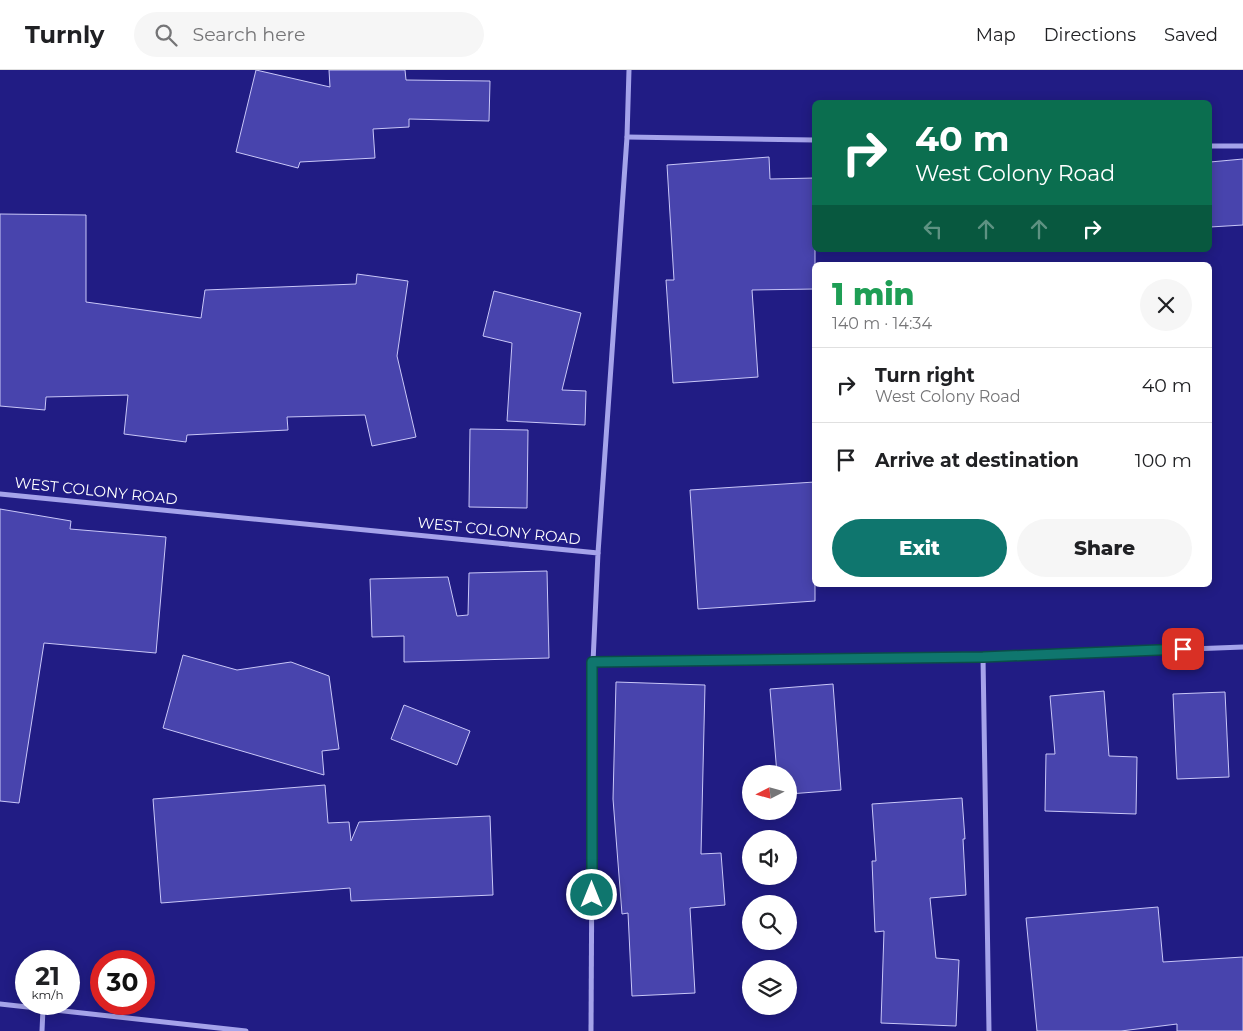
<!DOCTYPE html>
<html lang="en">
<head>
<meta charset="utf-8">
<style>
  :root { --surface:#fff; --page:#f6f6f6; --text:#202124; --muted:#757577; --line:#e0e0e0; --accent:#0f766e }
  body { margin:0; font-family:Montserrat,sans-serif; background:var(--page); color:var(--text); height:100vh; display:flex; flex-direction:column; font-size:19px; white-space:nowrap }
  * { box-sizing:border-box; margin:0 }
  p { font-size:16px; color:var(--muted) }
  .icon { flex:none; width:28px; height:28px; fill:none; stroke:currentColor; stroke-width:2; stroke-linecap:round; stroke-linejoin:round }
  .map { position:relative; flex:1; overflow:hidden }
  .details { position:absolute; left:812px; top:192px; width:400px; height:325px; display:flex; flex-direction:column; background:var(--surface); border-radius:8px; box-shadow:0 2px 12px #0003 }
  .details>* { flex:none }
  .top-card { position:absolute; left:812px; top:30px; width:400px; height:152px; border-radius:8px; box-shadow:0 2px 12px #0003; background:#0b6e4f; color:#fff; overflow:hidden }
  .needle { width:32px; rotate:264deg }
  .fabs { position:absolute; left:742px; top:695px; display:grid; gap:10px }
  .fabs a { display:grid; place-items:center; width:55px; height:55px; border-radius:50%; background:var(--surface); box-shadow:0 2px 12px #0003; font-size:25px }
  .speed { position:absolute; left:15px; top:880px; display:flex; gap:10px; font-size:25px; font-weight:700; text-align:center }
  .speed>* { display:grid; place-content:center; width:65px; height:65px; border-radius:50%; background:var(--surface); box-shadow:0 2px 12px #0003; line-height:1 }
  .speed small { font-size:12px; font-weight:400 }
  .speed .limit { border:8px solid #d22; background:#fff; color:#111 }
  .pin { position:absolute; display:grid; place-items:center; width:42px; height:42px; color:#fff; margin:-21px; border-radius:10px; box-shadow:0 2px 8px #0006 }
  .me { position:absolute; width:55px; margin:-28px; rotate:0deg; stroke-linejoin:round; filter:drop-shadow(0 0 4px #0008) }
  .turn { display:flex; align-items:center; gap:18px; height:105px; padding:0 20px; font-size:22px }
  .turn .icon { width:65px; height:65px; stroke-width:2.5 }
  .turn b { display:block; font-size:35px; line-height:42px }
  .lanes { display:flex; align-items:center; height:48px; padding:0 20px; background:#0003; justify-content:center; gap:25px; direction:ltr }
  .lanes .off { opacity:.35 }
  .round { display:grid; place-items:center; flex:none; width:52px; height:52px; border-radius:26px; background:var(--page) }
  .headline { display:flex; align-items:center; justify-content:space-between; height:85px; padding:0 20px }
  h1 { font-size:30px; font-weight:800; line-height:38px; color:#1e9e55 }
  .button { display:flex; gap:10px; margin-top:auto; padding:10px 20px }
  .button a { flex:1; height:58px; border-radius:30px; background:var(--accent); color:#fff; font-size:20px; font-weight:800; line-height:58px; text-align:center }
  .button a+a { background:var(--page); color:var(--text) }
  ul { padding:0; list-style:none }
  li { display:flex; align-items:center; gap:15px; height:75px; padding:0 20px; border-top:1px solid var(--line) }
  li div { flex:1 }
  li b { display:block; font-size:19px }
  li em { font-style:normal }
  header { display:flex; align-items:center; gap:30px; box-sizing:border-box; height:70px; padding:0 25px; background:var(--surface); border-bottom:1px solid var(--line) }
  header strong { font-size:24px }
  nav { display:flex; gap:28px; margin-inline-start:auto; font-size:18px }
  .search { width:350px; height:45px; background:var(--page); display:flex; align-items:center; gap:12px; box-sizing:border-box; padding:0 18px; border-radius:28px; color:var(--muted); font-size:19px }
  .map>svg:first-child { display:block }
</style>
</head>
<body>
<header>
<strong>Turnly</strong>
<div class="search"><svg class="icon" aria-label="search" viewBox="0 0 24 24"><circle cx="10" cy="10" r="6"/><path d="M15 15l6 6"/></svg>Search here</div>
<nav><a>Map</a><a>Directions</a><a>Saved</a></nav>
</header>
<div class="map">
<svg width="1243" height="961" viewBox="0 0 1243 961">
  <rect width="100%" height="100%" fill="#211c84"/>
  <g fill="#4844ad" stroke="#c9c7f8">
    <path d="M 256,0 L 330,17 L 329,0 L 405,0 L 406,10 L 490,11 L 489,51 L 409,49 L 409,57 L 373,59 L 375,88 L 300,92 L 298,98 L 236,82 Z"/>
    <path d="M 769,87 L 770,109 L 815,108 L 815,219 L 752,220 L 758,307 L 673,313 L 666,210 L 674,210 L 667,95 Z"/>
    <path d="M 1243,89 L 1243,155 L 1210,157 L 1210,92 Z"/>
    <path d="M 0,144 L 86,145 L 86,232 L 201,248 L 205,220 L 356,214 L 357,204 L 408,211 L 397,286 L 416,367 L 372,376 L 365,345 L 287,347 L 288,360 L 187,365 L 186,372 L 124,364 L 128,325 L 46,327 L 45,340 L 0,336 Z"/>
    <path d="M 494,221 L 581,243 L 562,320 L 586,321 L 585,355 L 507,351 L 512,273 L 483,266 Z"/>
    <path d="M 470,359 L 528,360 L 527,438 L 469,437 Z"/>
    <path d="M 815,412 L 815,531 L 698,539 L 690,420 Z"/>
    <path d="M 0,439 L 71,451 L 70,459 L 166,467 L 156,583 L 44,573 L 19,733 L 0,731 Z"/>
    <path d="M 547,501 L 549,588 L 404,592 L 404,566 L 372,567 L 370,509 L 448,507 L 457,546 L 468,545 L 469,503 Z"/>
    <path d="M 183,585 L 237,600 L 291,592 L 329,606 L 339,679 L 322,681 L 324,705 L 163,658 Z"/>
    <path d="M 616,612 L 705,615 L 701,784 L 721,783 L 725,835 L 690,838 L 695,923 L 632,926 L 628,843 L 622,844 L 613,729 Z"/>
    <path d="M 833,614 L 841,720 L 789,724 L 789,704 L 777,704 L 770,619 Z"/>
    <path d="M 1104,621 L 1109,686 L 1137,687 L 1136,744 L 1045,741 L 1046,684 L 1055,684 L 1050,626 Z"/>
    <path d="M 1225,622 L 1229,707 L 1177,709 L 1173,624 Z"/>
    <path d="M 404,635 L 470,661 L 457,695 L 391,669 Z"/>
    <path d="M 325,715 L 328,753 L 349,752 L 351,771 L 359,752 L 490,746 L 493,825 L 351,831 L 350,818 L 161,833 L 153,729 Z"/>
    <path d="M 962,728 L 965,769 L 963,769 L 966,825 L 930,828 L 936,888 L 959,890 L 956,956 L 881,953 L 884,861 L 875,862 L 872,791 L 876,791 L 872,734 Z"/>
    <path d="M 1158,837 L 1163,892 L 1243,887 L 1243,961 L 1177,961 L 1177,954 L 1121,961 L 1037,961 L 1026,848 Z"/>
  </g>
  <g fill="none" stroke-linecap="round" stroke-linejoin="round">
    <g stroke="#a5a3ea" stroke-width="5">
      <path d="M 627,67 L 815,70"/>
      <path d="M 1210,76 L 1243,76"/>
      <path d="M 0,424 L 598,483 L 593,592 L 983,587 L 1243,577"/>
      <path d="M 598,483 L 627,67 L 629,0"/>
      <path d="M 983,587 L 989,961"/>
      <path d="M 0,934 L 246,961"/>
      <path d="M 42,961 L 43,939"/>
      <path d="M 591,961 L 593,592"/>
    </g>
  </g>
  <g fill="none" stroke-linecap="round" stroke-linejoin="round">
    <defs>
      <path id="route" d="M 592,825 L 592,592 L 983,587 L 1183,579"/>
    </defs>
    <use href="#route" stroke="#0a4d48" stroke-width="12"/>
    <use href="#route" stroke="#0f766e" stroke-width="9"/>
  </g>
  <g text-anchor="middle" stroke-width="4" stroke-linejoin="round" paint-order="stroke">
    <g font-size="15" fill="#fff" stroke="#211c84">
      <text transform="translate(96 421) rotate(6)" y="5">WEST COLONY ROAD</text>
      <text transform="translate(499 461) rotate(6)" y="5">WEST COLONY ROAD</text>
    </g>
  </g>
</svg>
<div class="fabs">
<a><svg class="needle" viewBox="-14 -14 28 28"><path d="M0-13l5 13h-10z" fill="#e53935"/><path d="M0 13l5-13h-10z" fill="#757577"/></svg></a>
<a><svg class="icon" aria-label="sound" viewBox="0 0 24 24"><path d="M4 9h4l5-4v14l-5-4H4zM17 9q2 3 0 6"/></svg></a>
<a><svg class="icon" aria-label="search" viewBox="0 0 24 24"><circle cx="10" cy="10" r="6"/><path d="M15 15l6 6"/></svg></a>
<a><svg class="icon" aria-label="layers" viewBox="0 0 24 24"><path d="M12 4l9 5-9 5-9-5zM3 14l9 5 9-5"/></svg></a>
</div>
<div class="speed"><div>21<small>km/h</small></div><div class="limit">30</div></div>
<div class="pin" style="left:1183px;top:579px;background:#d93025"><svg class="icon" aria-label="arrive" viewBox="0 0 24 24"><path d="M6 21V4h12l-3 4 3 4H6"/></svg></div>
<svg class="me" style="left:592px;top:825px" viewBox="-20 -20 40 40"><circle r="17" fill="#0f766e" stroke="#fff" stroke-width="3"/><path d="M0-11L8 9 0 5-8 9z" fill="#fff"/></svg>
<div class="top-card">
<div class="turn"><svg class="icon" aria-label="right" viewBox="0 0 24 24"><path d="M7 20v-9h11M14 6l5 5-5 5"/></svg><div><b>40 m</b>West Colony Road</div></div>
<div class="lanes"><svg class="icon off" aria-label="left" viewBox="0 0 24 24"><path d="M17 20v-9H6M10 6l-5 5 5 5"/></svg><svg class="icon off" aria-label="ahead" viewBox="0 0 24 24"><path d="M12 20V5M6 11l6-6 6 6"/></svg><svg class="icon off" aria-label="ahead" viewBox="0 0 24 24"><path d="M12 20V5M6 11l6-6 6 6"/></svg><svg class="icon" aria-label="right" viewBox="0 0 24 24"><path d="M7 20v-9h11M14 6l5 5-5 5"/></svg></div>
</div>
<section class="details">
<div class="headline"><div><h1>1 min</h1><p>140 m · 14:34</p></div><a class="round"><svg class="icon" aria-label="close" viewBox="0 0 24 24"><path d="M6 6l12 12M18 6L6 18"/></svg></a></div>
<ul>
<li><svg class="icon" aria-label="right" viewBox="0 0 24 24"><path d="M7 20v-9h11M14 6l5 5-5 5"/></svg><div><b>Turn right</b><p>West Colony Road</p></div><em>40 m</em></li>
<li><svg class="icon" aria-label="arrive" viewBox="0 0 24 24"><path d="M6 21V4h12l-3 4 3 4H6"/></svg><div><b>Arrive at destination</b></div><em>100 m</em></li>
</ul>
<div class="button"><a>Exit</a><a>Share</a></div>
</section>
</div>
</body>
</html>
